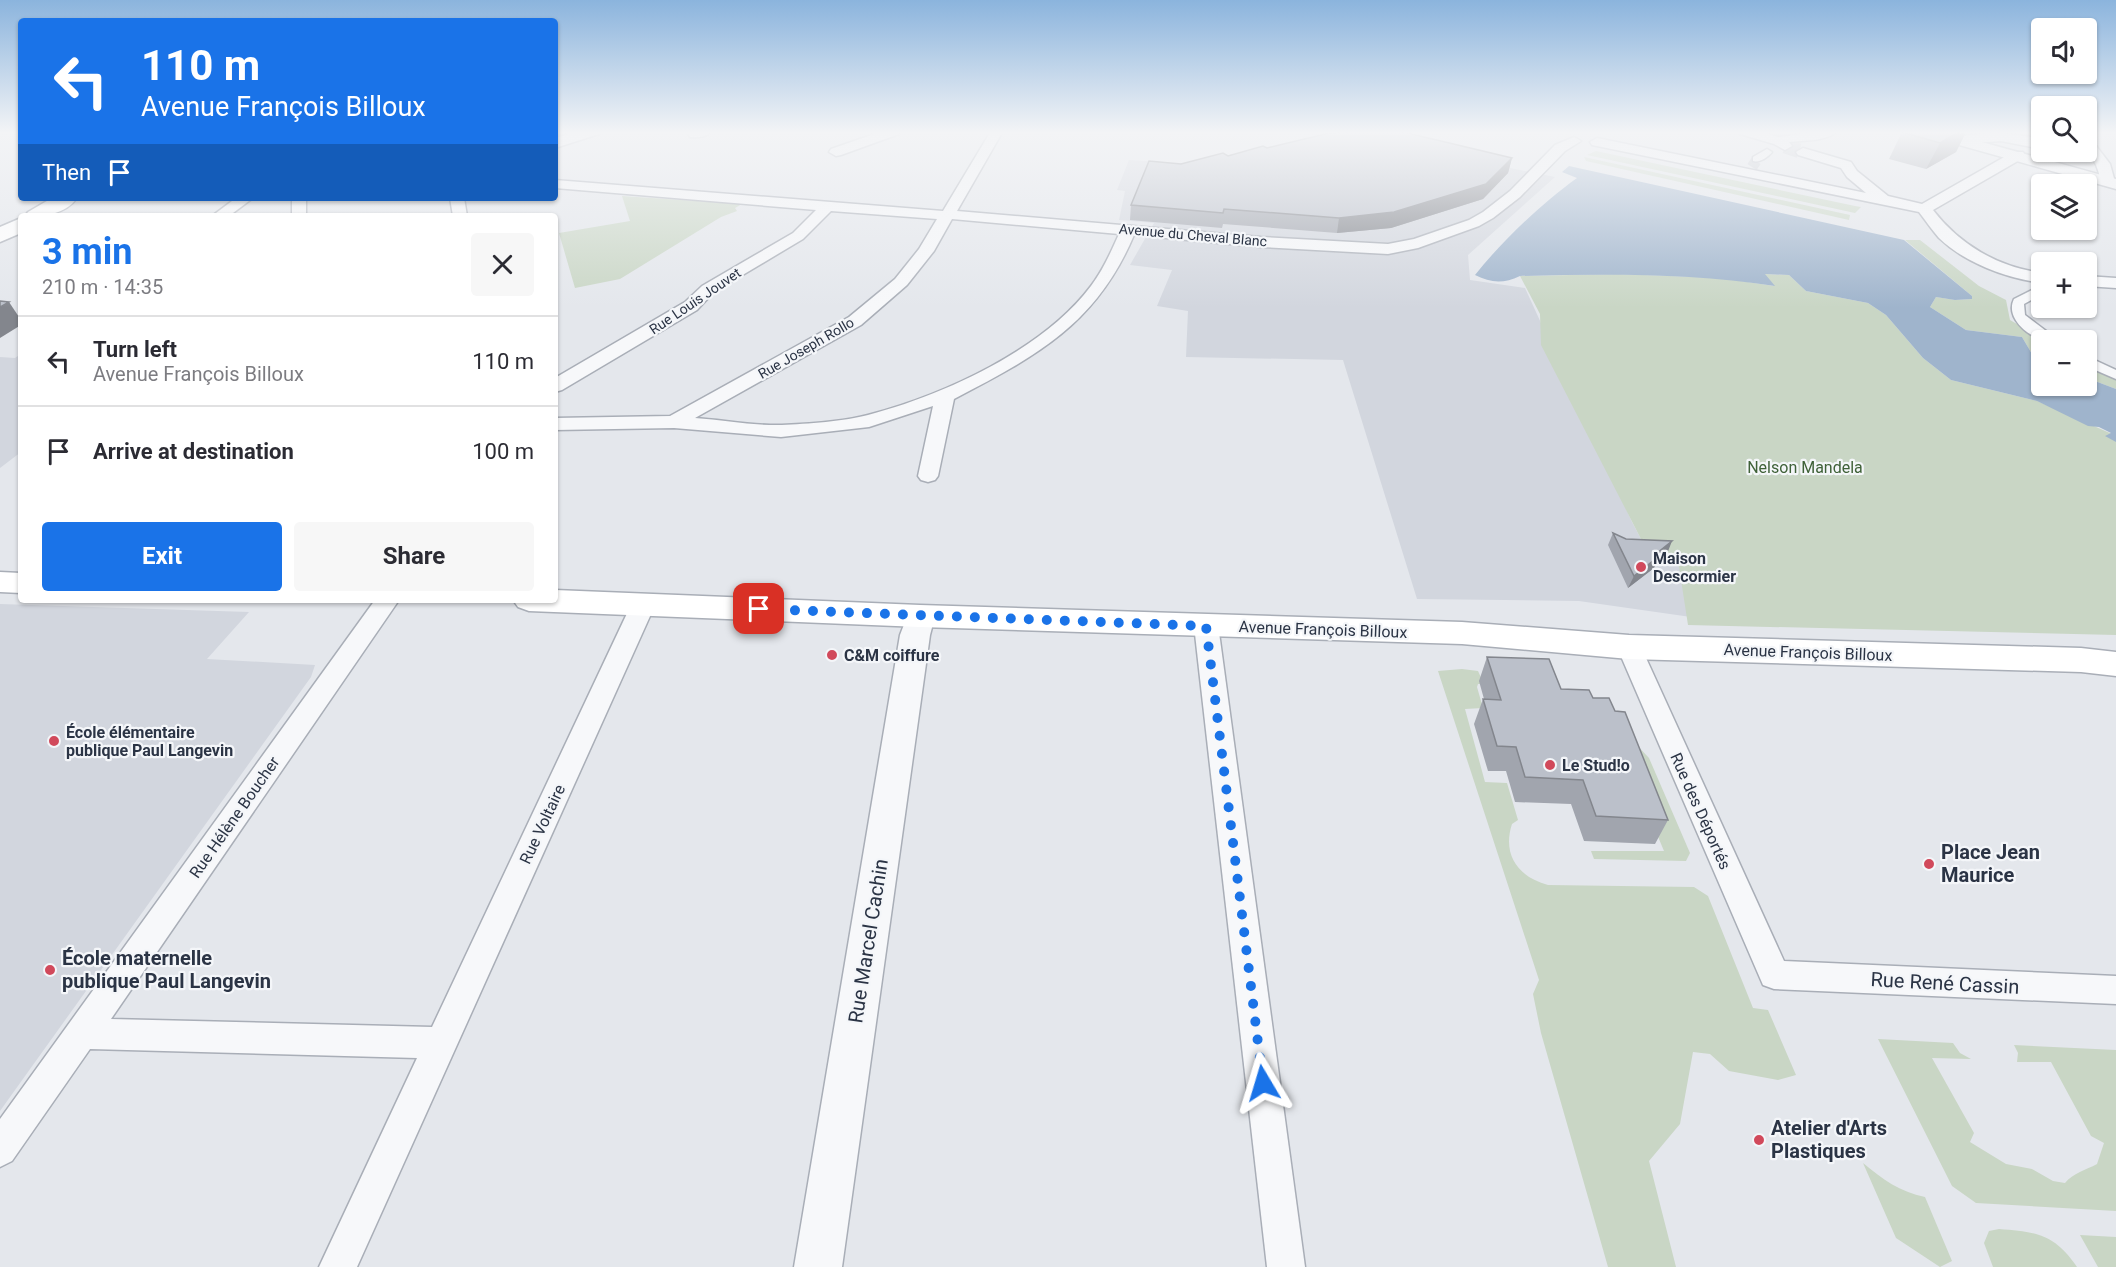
<!DOCTYPE html>
<html lang="en">
<head>
<meta charset="utf-8">
<style>
  :root { --surface:#fff; --page:#f7f7f7; --text:#2b2b33; --muted:#7c7c81; --line:#e1e1e2; --accent:#1a73e8 }
  body { margin:0; font-family:Roboto,sans-serif; background:var(--page); color:var(--text); height:100vh; display:flex; flex-direction:column; font-size:22px; white-space:nowrap }
  * { box-sizing:border-box; margin:0 }
  p { font-size:20px; color:var(--muted) }
  .icon { flex:none; width:33px; height:33px; fill:none; stroke:currentColor; stroke-width:2; stroke-linecap:round; stroke-linejoin:round }
  .map { position:relative; flex:1; overflow:hidden }
  .drawer { position:absolute; left:18px; top:213px; width:540px; height:390px; display:flex; flex-direction:column; background:var(--surface); border-radius:6px; box-shadow:0 2px 4px #0004 }
  .drawer>* { flex:none }
  .guide { position:absolute; left:18px; top:18px; width:540px; height:183px; border-radius:6px; box-shadow:0 2px 4px #0004; background:#1a73e8; color:#fff; overflow:hidden }
  .buttons { position:absolute; left:2031px; top:18px; display:grid; gap:12px }
  .buttons a { display:grid; place-items:center; width:66px; height:66px; border-radius:6px; background:var(--surface); box-shadow:0 2px 4px #0004; font-size:30px }
  .pin { position:absolute; display:grid; place-items:center; width:51px; height:51px; color:#fff; margin:-26px; border-radius:12px; box-shadow:0 3px 9px #0006 }
  .me { position:absolute; width:66px; margin:-33px; rotate:353deg; stroke-linejoin:round; filter:drop-shadow(0 0 4px #0008) }
  .turn { display:flex; align-items:center; gap:21px; height:126px; padding:0 24px; font-size:27px }
  .turn .icon { width:78px; height:78px; stroke-width:2.5 }
  .turn b { display:block; font-size:42px; line-height:51px }
  .then { display:flex; align-items:center; height:57px; padding:0 24px; background:#0003; gap:12px; font-size:22px }
  .round { display:grid; place-items:center; flex:none; width:63px; height:63px; border-radius:6px; background:var(--page) }
  .overview { display:flex; align-items:center; justify-content:space-between; height:102px; padding:0 24px }
  h1 { font-size:36px; font-weight:700; line-height:45px; color:var(--accent) }
  .button { display:flex; gap:12px; margin-top:auto; padding:12px 24px }
  .button a { flex:1; height:69px; border-radius:6px; background:var(--accent); color:#fff; font-size:24px; font-weight:700; line-height:69px; text-align:center }
  .button a+a { background:var(--page); color:var(--text) }
  ul { padding:0; list-style:none }
  li { display:flex; align-items:center; gap:18px; height:90px; padding:0 24px; border-top:2px solid var(--line) }
  li div { flex:1 }
  li b { display:block; font-size:22px }
  li em { font-style:normal }
  .map>svg:first-child { display:block }
</style>
</head>
<body>
<div class="map">
<svg width="2116" height="1267" viewBox="0 0 2116 1267">
  <rect width="100%" height="100%" fill="#e4e7ec"/>
  <g fill="#d2d6de">
    <path d="M 1129,160 L 1212,165 L 1471,160 L 1555,177 L 1468,255 L 1470,280 L 1525,288 L 1632,522 L 1642,541 L 1679,567 L 1698,618 L 1579,601 L 1417,599 L 1343,360 L 1186,357 L 1188,311 L 1157,306 L 1172,270 L 1130,265 L 1154,223 L 1119,220 L 1125,191 L 1117,190 Z"/>
    <path d="M 21,354 L 21,452 L 0,468 L 0,357 L 15,358 Z"/>
    <path d="M 0,604 L 249,612 L 207,659 L 315,665 L 311,677 L 0,1111 Z"/>
  </g>
  <g fill="#c9d6c5">
    <path d="M 1596,151 L 1855,206 L 1861,207 L 1855,213 L 1587,155 Z"/>
    <path d="M 1584,157 L 1850,215 L 1849,220 L 1586,161 Z"/>
    <path d="M 622,196 L 742,204 L 735,208 L 737,211 L 721,217 L 620,279 L 575,288 L 559,233 L 630,221 Z"/>
    <path d="M 1905,240 L 1920,240 L 1979,286 L 2006,300 L 2010,320 L 2045,340 L 2042,340 L 2041,360 L 2032,354 L 2022,337 L 1966,330 L 1930,307 L 1936,297 L 1956,300 L 1972,299 L 1972,296 Z"/>
    <path d="M 1618,274 L 1721,278 L 1774,286 L 1764,274 L 1789,275 L 1806,291 L 1868,303 L 1886,315 L 1923,358 L 1951,380 L 2037,401 L 2112,434 L 2116,442 L 2116,635 L 1688,625 L 1679,567 L 1642,541 L 1541,345 L 1540,314 L 1520,276 Z"/>
    <path d="M 2086,364 L 2116,378 L 2116,389 L 2087,378 Z"/>
    <path d="M 1462,669 L 1478,671 L 1484,684 L 1478,684 L 1477,687 L 1483,708 L 1465,709 L 1485,782 L 1507,783 L 1518,820 L 1512,824 C 1502,855 1518,877 1548,885 L 1694,887 L 1708,896 L 1753,1008 L 1768,1010 L 1796,1075 L 1778,1080 L 1729,1071 L 1710,1054 L 1693,1052 L 1680,1124 L 1649,1161 L 1676,1267 L 1608,1267 L 1541,1033 L 1533,994 L 1539,980 L 1438,671 Z"/>
    <path d="M 1618,741 L 1633,741 L 1649,758 L 1690,853 L 1686,861 L 1594,859 L 1591,851 L 1664,851 Z"/>
    <path d="M 1878,1039 L 1953,1043 L 1960,1053 L 1971,1059 L 1932,1058 L 1974,1133 L 1970,1142 L 2006,1164 L 2032,1169 L 2053,1181 L 2065,1183 C 2073,1173 2086,1170 2097,1164 L 2104,1143 L 2091,1136 L 2051,1062 L 2017,1062 L 2018,1053 L 2014,1045 L 2116,1050 L 2116,1211 L 1976,1203 L 1952,1186 Z"/>
    <path d="M 1863,1163 C 1882,1179 1900,1192 1925,1197 L 1952,1261 L 1940,1267 L 1896,1238 Z"/>
    <path d="M 1999,1229 C 2037,1232 2054,1234 2077,1267 L 1993,1267 L 1984,1243 L 1989,1231 Z"/>
    <path d="M 2080,1235 L 2116,1237 L 2116,1267 L 2098,1267 Z"/>
  </g>
  <path fill="#9fb4cc" d="M 1569,166 L 1904,240 L 1972,296 L 1972,299 L 1955,300 L 1936,297 L 1930,307 L 1966,330 L 2022,337 L 2032,354 L 2041,360 L 2042,386 L 2086,386 L 2087,378 L 2116,389 L 2116,442 L 2105,436 L 2111,433 L 2099,427 L 2088,426 L 2037,401 L 1951,380 L 1923,358 L 1886,315 L 1868,303 L 1806,291 L 1789,275 L 1765,274 L 1775,286 C 1690,273 1606,274 1520,276 C 1503,284 1491,283 1475,275 C 1502,241 1541,204 1577,178 L 1562,172 Z"/>
  <g fill="none" stroke-linecap="round" stroke-linejoin="round">
    <path stroke="#bfc3cb" stroke-width="11" stroke-dasharray="11 5" stroke-linecap="butt" d="M 1752,167 L 1756,161"/>
    <path stroke="#bfc3cb" stroke-width="15" stroke-dasharray="15 8" stroke-linecap="butt" d="M 1785,146 L 1803,152"/>
    <defs>
      <g id="pedestrian">
        <path d="M 1767,149 L 1772,152 C 1768,157 1760,163 1753,161 L 1753,157 Z"/>
        <path d="M 2042,285 L 2042,294 L 2024,304 L 2025,315 L 2058,340 C 2054,340 2048,342 2044,340 C 2027,336 2005,317 2014,299 Z"/>
        <path d="M 2086,356 L 2116,370 L 2116,379 L 2086,366 Z"/>
      </g>
      <g id="minor">
        <path d="M 690,131 L 711,131 C 708,137 697,138 690,137 L 688,134 Z"/>
        <path d="M 883,131 L 900,131 L 899,134 L 841,155 L 836,156 L 829,152 L 831,149 Z"/>
        <path d="M 991,131 L 1003,131 L 957,211 L 1261,237 L 1388,244 L 1414,239 L 1469,220 L 1483,212 L 1510,191 L 1555,145 L 1574,137 L 1581,141 L 1565,151 L 1520,197 L 1493,218 L 1479,226 L 1418,248 L 1388,254 L 1261,247 L 1134,235 C 1096,325 1036,356 954,399 L 938,476 L 935,480 L 928,482 L 921,480 L 918,476 L 933,406 L 869,427 L 781,437 L 674,428 L 555,430 L 555,418 L 670,416 L 849,317 L 895,279 L 919,249 L 937,219 L 831,211 L 803,239 L 714,292 L 697,310 L 562,390 L 555,392 L 555,378 L 685,302 L 702,286 L 793,233 L 816,210 L 555,188 L 555,180 L 943,211 ZM 952,219 L 1119,234 C 1111,252 1103,270 1091,286 C 1043,350 944,395 868,415 C 846,421 806,424 782,425 C 754,426 724,420 695,418 L 861,325 L 907,285 L 934,251 Z"/>
        <path d="M 1399,131 L 1411,131 L 1404,136 L 1399,135 Z"/>
        <path d="M 1739,131 L 1757,131 L 1779,137 L 1821,131 L 1837,131 C 1826,142 1804,140 1789,142 L 1792,146 L 1785,150 L 1774,144 L 1740,134 Z"/>
        <path d="M 1991,133 C 2009,133 2025,135 2042,140 L 2042,149 L 2001,141 L 1960,144 L 1953,140 L 1960,136 Z"/>
        <path d="M 1597,138 L 1866,193 L 1847,177 L 1841,168 L 1798,155 L 1796,152 L 1803,148 L 1851,162 L 1857,171 L 1888,196 L 1922,204 L 2013,152 L 2023,152 L 2025,155 L 2023,158 L 1933,210 C 1960,245 1998,267 2042,273 L 2042,283 C 2006,278 1965,263 1939,238 C 1932,230 1926,221 1919,212 L 1592,145 L 1590,142 Z"/>
        <path d="M 2086,143 L 2094,143 L 2110,164 L 2115,182 L 2113,185 L 2103,185 C 2100,179 2099,172 2096,165 C 2092,156 2086,154 2086,143 Z"/>
        <path d="M 236,198 L 253,198 L 229,216 L 212,216 Z"/>
        <rect x="292" y="198" width="14" height="18"/>
        <path d="M 450,198 L 464,198 L 467,216 L 453,216 Z"/>
        <path d="M 2086,276 L 2116,278 L 2116,288 L 2086,286 Z"/>
        <path d="M 643,597 L 651,600 L 655,605 L 357,1267 L 319,1267 L 417,1058 L 90,1049 L 12,1161 L 0,1167 L 0,1119 L 375,600 L 399,600 L 111,1019 L 432,1027 L 631,605 L 635,600 Z"/>
        <path d="M 1206,617 L 1214,619 L 1218,625 L 1305,1267 L 1267,1267 L 1194,625 L 1198,619 Z"/>
        <path d="M 1629,639 L 1638,641 L 1641,647 L 1784,961 L 2116,976 L 2116,1004 L 1774,989 L 1763,985 L 1617,647 L 1620,641 Z"/>
      </g>
      <g id="tertiary">
        <path d="M 578,131 L 601,131 L 599,134 L 555,148 L 555,138 Z"/>
        <path d="M 1918,131 L 1942,131 L 2116,179 L 2116,189 L 1920,134 Z"/>
        <path d="M 920,606 L 930,609 L 935,616 L 930,635 L 842,1267 L 794,1267 L 900,635 L 910,609 Z"/>
      </g>
      <g id="secondary">
        <path d="M 52,198 L 77,198 C 65,215 43,216 25,216 L 28,212 Z"/>
        <path d="M 21,218 L 21,233 L 0,242 L 0,227 Z"/>
        <path d="M 0,572 L 21,573 L 21,593 L 0,592 Z"/>
        <path d="M 555,590 L 920,605 L 1462,622 L 1629,635 L 2081,648 L 2116,652 L 2116,676 L 2081,672 L 1629,659 L 1462,644 L 920,627 L 529,611 L 518,607 L 513,600 L 555,600 Z"/>
      </g>
    </defs>
    <use href="#pedestrian" stroke="#a9aeb7" stroke-width="3"/>
    <use href="#minor" stroke="#a9aeb7" stroke-width="3"/>
    <use href="#tertiary" stroke="#a9aeb7" stroke-width="3"/>
    <use href="#secondary" stroke="#a9aeb7" stroke-width="3"/>
    <use href="#pedestrian" fill="#f7f8fa" fill-rule="evenodd"/>
    <use href="#minor" fill="#f7f8fa" fill-rule="evenodd"/>
    <use href="#tertiary" fill="#f7f8fa" fill-rule="evenodd"/>
    <use href="#secondary" fill="#fff" fill-rule="evenodd"/>
  </g>
  <g fill="#a1a5ae">
    <path d="M 1906,130 L 1967,130 L 1956,152 L 1926,169 L 1889,159 L 1902,132 Z"/>
    <path d="M 1267,148 L 1512,158 L 1508,173 L 1483,199 L 1391,228 L 1337,233 L 1223,224 L 1222,228 L 1130,220 L 1131,205 L 1181,164 Z"/>
    <path d="M 1613,533 L 1626,539 L 1667,554 L 1657,562 L 1654,568 L 1628,588 L 1608,545 Z"/>
    <path d="M 1487,657 L 1561,689 L 1593,698 L 1615,711 L 1668,820 L 1655,844 L 1584,841 L 1571,804 L 1515,802 L 1506,771 L 1488,771 L 1474,724 L 1483,699 L 1484,699 L 1479,681 Z"/>
  </g>
  <g fill="#83868d">
    <path d="M 1962,130 L 1967,130 L 1956,152 L 1926,169 L 1940,143 Z"/>
    <path d="M 1512,158 L 1508,173 L 1483,199 L 1391,228 L 1337,233 L 1339,218 Z"/>
    <path d="M 9,302 L 21,320 L 21,325 L 0,338 L 0,307 Z"/>
    <path d="M 1672,541 L 1667,554 L 1657,562 L 1654,568 L 1628,588 L 1634,576 L 1656,554 Z"/>
  </g>
  <g fill="#bbc0ca" stroke="#83868d" stroke-width="1.5">
    <path d="M 1360,130 L 1395,130 L 1512,158 L 1486,184 L 1394,212 L 1339,218 L 1224,209 L 1223,213 L 1131,205 L 1149,161 L 1181,164 L 1223,153 L 1228,156 L 1263,146 L 1267,148 L 1325,134 Z"/>
    <path d="M 1906,130 L 1962,130 L 1940,143 L 1902,132 Z"/>
    <path d="M 0,301 L 9,302 L 0,307 Z"/>
    <path d="M 1613,533 L 1626,539 L 1672,541 L 1656,554 L 1659,556 L 1634,576 Z"/>
    <path d="M 1487,657 L 1549,659 L 1561,689 L 1589,690 L 1593,698 L 1609,698 L 1615,711 L 1625,712 L 1668,820 L 1596,816 L 1583,780 L 1525,777 L 1516,747 L 1497,746 L 1483,699 L 1501,700 Z"/>
  </g>
  <linearGradient id="sky" x2="0" y2="1"><stop stop-color="#8bb4dd"/><stop offset="0.43" stop-color="#f3f4f6"/><stop offset="1" stop-color="#f3f4f6" stop-opacity="0"/></linearGradient>
  <rect width="2116" height="308" fill="url(#sky)"/>
  <g fill="none" stroke-linecap="round" stroke-linejoin="round">
    <path stroke="#1a73e8" stroke-width="10" stroke-dasharray="0 18" d="M 759,609 L 1206,626 L 1263,1083"/>
  </g>
  <g fill="#d1495b" stroke="#f4f6f9" stroke-width="2">
    <circle cx="1641" cy="567" r="6"/>
    <circle cx="832" cy="655" r="6"/>
    <circle cx="54" cy="741" r="6"/>
    <circle cx="1550" cy="765" r="6"/>
    <circle cx="1929" cy="864" r="6"/>
    <circle cx="50" cy="970" r="6"/>
    <circle cx="1759" cy="1140" r="6"/>
  </g>
  <g text-anchor="middle" stroke-width="4.5" stroke-linejoin="round" paint-order="stroke">
    <g font-size="14" fill="#2b3445" stroke="#f4f6f9">
      <text transform="translate(1193 235) rotate(5)" y="5">Avenue du Cheval Blanc</text>
      <text transform="translate(695 301) rotate(-34)" y="5">Rue Louis Jouvet</text>
      <text transform="translate(806 348) rotate(-30)" y="5">Rue Joseph Rollo</text>
    </g>
    <g font-size="16" fill="#3f6138" stroke="#f4f6f9">
      <text x="1805" y="473">Nelson Mandela</text>
    </g>
    <g font-size="16" font-weight="bold" fill="#2b3445" stroke="#f4f6f9" text-anchor="start">
      <text x="1653" y="564">Maison<tspan x="1653" dy="18">Descormier</tspan></text>
      <text x="844" y="661">C&amp;M coiffure</text>
      <text x="66" y="738">École élémentaire<tspan x="66" dy="18">publique Paul Langevin</tspan></text>
      <text x="1562" y="771">Le Stud!o</text>
    </g>
    <g font-size="16" fill="#2b3445" stroke="#f4f6f9">
      <text transform="translate(1323 629) rotate(2)" y="6">Avenue François Billoux</text>
      <text transform="translate(1808 652) rotate(2)" y="6">Avenue François Billoux</text>
      <text transform="translate(1701 811) rotate(66)" y="6">Rue des Déportés</text>
      <text transform="translate(234 817) rotate(-55)" y="6">Rue Hélène Boucher</text>
      <text transform="translate(542 824) rotate(-65)" y="6">Rue Voltaire</text>
    </g>
    <g font-size="20" font-weight="bold" fill="#2b3445" stroke="#f4f6f9" text-anchor="start">
      <text x="1941" y="859">Place Jean<tspan x="1941" dy="23">Maurice</tspan></text>
      <text x="62" y="965">École maternelle<tspan x="62" dy="23">publique Paul Langevin</tspan></text>
      <text x="1771" y="1135">Atelier d'Arts<tspan x="1771" dy="23">Plastiques</tspan></text>
    </g>
    <g font-size="20" fill="#2b3445" stroke="#f4f6f9">
      <text transform="translate(868 941) rotate(-81)" y="7">Rue Marcel Cachin</text>
      <text transform="translate(1945 983) rotate(3)" y="7">Rue René Cassin</text>
    </g>
  </g>
</svg>
<div class="buttons">
<a><svg class="icon" aria-label="sound" viewBox="0 0 24 24"><path d="M4 9h4l5-4v14l-5-4H4zM17 9q2 3 0 6"/></svg></a>
<a><svg class="icon" aria-label="search" viewBox="0 0 24 24"><circle cx="10" cy="10" r="6"/><path d="M15 15l6 6"/></svg></a>
<a><svg class="icon" aria-label="layers" viewBox="0 0 24 24"><path d="M12 4l9 5-9 5-9-5zM3 14l9 5 9-5"/></svg></a>
<a>+</a>
<a>−</a>
</div>
<div class="pin" style="left:759px;top:609px;background:#d93025"><svg class="icon" aria-label="arrive" viewBox="0 0 24 24"><path d="M6 21V4h12l-3 4 3 4H6"/></svg></div>
<svg class="me" style="left:1263px;top:1083px" viewBox="-20 -20 40 40"><path d="M0-17L14 15 0 8-14 15z" fill="#1a73e8" stroke="#fff" stroke-width="4"/></svg>
<div class="guide">
<div class="turn"><svg class="icon" aria-label="left" viewBox="0 0 24 24"><path d="M17 20v-9H6M10 6l-5 5 5 5"/></svg><div><b>110 m</b>Avenue François Billoux</div></div>
<div class="then">Then<svg class="icon" aria-label="arrive" viewBox="0 0 24 24"><path d="M6 21V4h12l-3 4 3 4H6"/></svg></div>
</div>
<section class="drawer">
<div class="overview"><div><h1>3 min</h1><p>210 m · 14:35</p></div><a class="round"><svg class="icon" aria-label="close" viewBox="0 0 24 24"><path d="M6 6l12 12M18 6L6 18"/></svg></a></div>
<ul>
<li><svg class="icon" aria-label="left" viewBox="0 0 24 24"><path d="M17 20v-9H6M10 6l-5 5 5 5"/></svg><div><b>Turn left</b><p>Avenue François Billoux</p></div><em>110 m</em></li>
<li><svg class="icon" aria-label="arrive" viewBox="0 0 24 24"><path d="M6 21V4h12l-3 4 3 4H6"/></svg><div><b>Arrive at destination</b></div><em>100 m</em></li>
</ul>
<div class="button"><a>Exit</a><a>Share</a></div>
</section>
</div>
</body>
</html>
